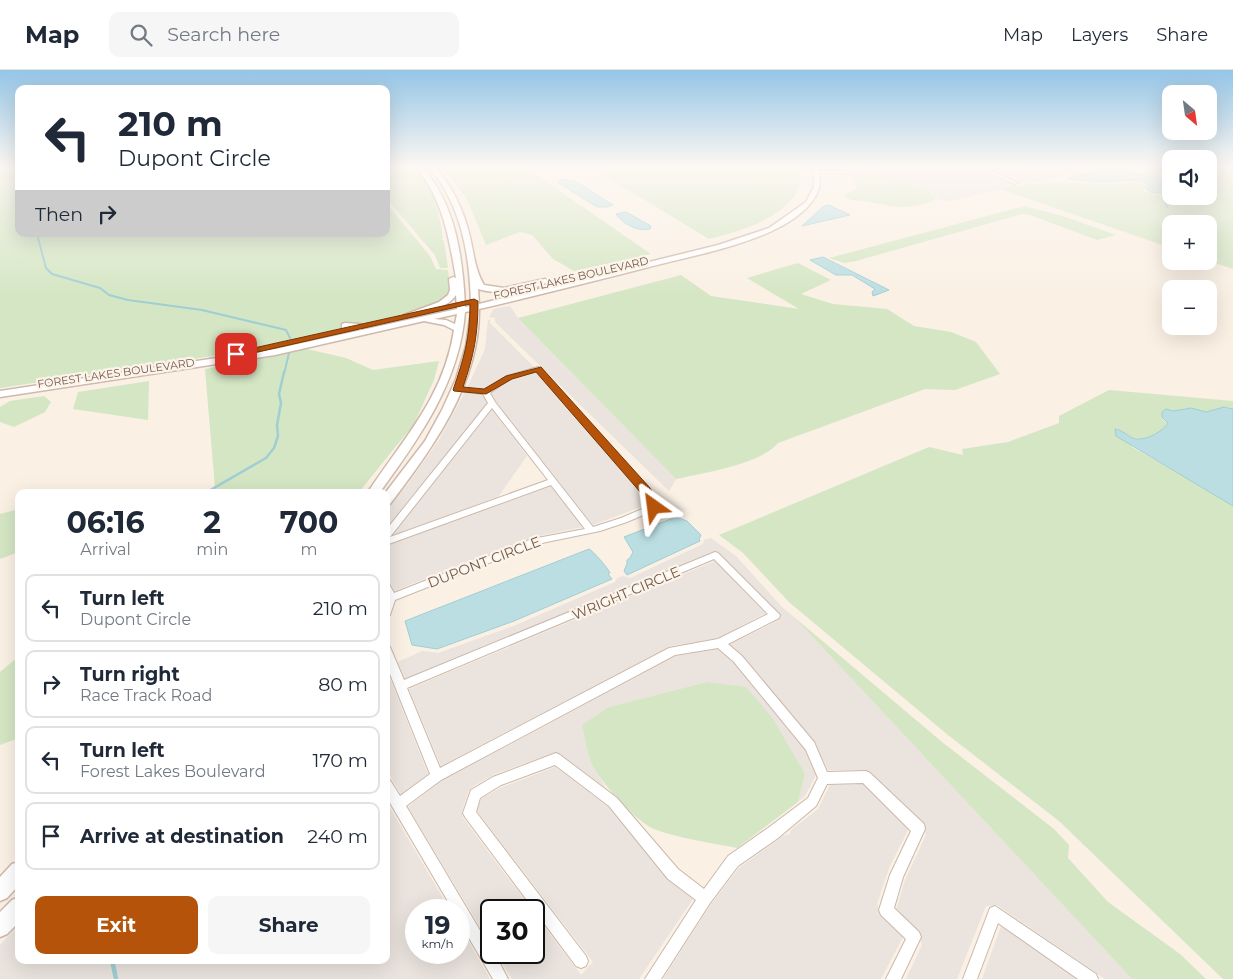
<!DOCTYPE html>
<html lang="en">
<head>
<meta charset="utf-8">
<style>
  :root { --surface:#fff; --page:#f6f6f7; --text:#1f2937; --muted:#747a83; --line:#e0e1e3; --accent:#b45309 }
  body { margin:0; font-family:Montserrat,sans-serif; background:var(--page); color:var(--text); height:100vh; display:flex; flex-direction:column; font-size:19px; white-space:nowrap }
  * { box-sizing:border-box; margin:0 }
  p { font-size:16px; color:var(--muted) }
  .icon { flex:none; width:28px; height:28px; fill:none; stroke:currentColor; stroke-width:2; stroke-linecap:round; stroke-linejoin:round }
  .map { position:relative; flex:1; overflow:hidden }
  .sheet { position:absolute; left:15px; top:419px; width:375px; height:475px; display:flex; flex-direction:column; background:var(--surface); border-radius:10px; box-shadow:0 5px 20px #0002 }
  .sheet>* { flex:none }
  .hud { position:absolute; left:15px; top:15px; width:375px; height:152px; border-radius:10px; box-shadow:0 5px 20px #0002; background:#fff; color:var(--text); overflow:hidden }
  .needle { width:32px; rotate:151deg }
  .fabs { position:absolute; left:1162px; top:15px; display:grid; gap:10px }
  .fabs a { display:grid; place-items:center; width:55px; height:55px; border-radius:10px; background:var(--surface); box-shadow:0 5px 20px #0002; font-size:25px }
  .speed { position:absolute; left:405px; top:829px; display:flex; gap:10px; font-size:25px; font-weight:700; text-align:center }
  .speed>* { display:grid; place-content:center; width:65px; height:65px; border-radius:50%; background:var(--surface); box-shadow:0 5px 20px #0002; line-height:1 }
  .speed small { font-size:12px; font-weight:400 }
  .speed .limit { border:2px solid #111; border-radius:8px; background:#fff; color:#111 }
  .pin { position:absolute; display:grid; place-items:center; width:42px; height:42px; color:#fff; margin:-21px; border-radius:10px; box-shadow:0 2px 8px #0006 }
  .me { position:absolute; width:55px; margin:-28px; rotate:329deg; stroke-linejoin:round; filter:drop-shadow(0 0 4px #0008) }
  .turn { display:flex; align-items:center; gap:18px; height:105px; padding:0 20px; font-size:22px }
  .turn .icon { width:65px; height:65px; stroke-width:2.5 }
  .turn b { display:block; font-size:35px; line-height:42px }
  .then { display:flex; align-items:center; height:48px; padding:0 20px; background:#0003; gap:10px; font-size:19px }
  .eta { display:flex; justify-content:space-evenly; align-items:center; height:85px; text-align:center }
  .eta b { font-size:30px; font-weight:700; line-height:35px }
  .button { display:flex; gap:10px; margin-top:auto; padding:10px 20px }
  .button a { flex:1; height:58px; border-radius:10px; background:var(--accent); color:#fff; font-size:20px; font-weight:700; line-height:58px; text-align:center }
  .button a+a { background:var(--page); color:var(--text) }
  ul { padding:0; list-style:none }
  li { display:flex; align-items:center; gap:15px; height:68px; margin:0 10px 8px; padding:0 10px; border:2px solid var(--line); border-radius:10px }
  li div { flex:1 }
  li b { display:block; font-size:19px }
  li em { font-style:normal }
  header { display:flex; align-items:center; gap:30px; box-sizing:border-box; height:70px; padding:0 25px; background:var(--surface); border-bottom:1px solid var(--line) }
  header strong { font-size:24px }
  nav { display:flex; gap:28px; margin-inline-start:auto; font-size:18px }
  .search { width:350px; height:45px; background:var(--page); display:flex; align-items:center; gap:12px; box-sizing:border-box; padding:0 18px; border-radius:10px; color:var(--muted); font-size:19px }
  .map>svg:first-child { display:block }
</style>
</head>
<body>
<header>
<strong>Map</strong>
<div class="search"><svg class="icon" aria-label="search" viewBox="0 0 24 24"><circle cx="10" cy="10" r="6"/><path d="M15 15l6 6"/></svg>Search here</div>
<nav><a>Map</a><a>Layers</a><a>Share</a></nav>
</header>
<div class="map">
<svg width="1233" height="909" viewBox="0 0 1233 909">
  <rect width="100%" height="100%" fill="#faf0e4"/>
  <g fill="#eae3de">
    <path d="M 864,97 L 974,97 L 1019,115 L 947,132 L 935,128 L 929,122 L 884,105 L 864,106 L 855,109 L 838,103 L 858,101 Z"/>
    <path d="M 979,97 L 1128,97 L 1132,100 L 1093,99 L 1038,112 L 1018,113 Z"/>
    <path d="M 510,236 L 518,248 L 676,409 L 669,421 L 495,252 L 495,248 L 489,247 L 494,239 Z"/>
    <path d="M 488,250 L 490,250 L 490,253 L 535,298 L 507,305 L 484,319 L 467,318 L 485,279 Z"/>
    <path d="M 536,302 L 642,422 L 648,434 L 593,455 L 496,332 L 490,322 L 511,309 Z"/>
    <path d="M 465,322 L 482,324 L 487,333 L 386,458 L 386,440 L 408,414 L 439,370 Z"/>
    <path d="M 492,339 L 527,386 L 498,427 L 392,465 Z"/>
    <path d="M 552,416 L 583,457 L 533,467 L 394,521 L 386,503 L 386,475 Z"/>
    <path d="M 711,468 L 736,486 L 782,537 L 794,547 L 1132,909 L 1105,909 L 997,835 L 986,836 L 957,909 L 906,909 L 922,875 L 918,861 L 896,840 L 905,810 L 926,765 L 923,755 L 871,703 L 863,700 L 828,700 L 815,673 L 743,587 L 729,575 L 779,550 L 779,543 L 719,483 L 712,482 L 405,609 L 398,592 L 422,581 L 438,583 L 516,555 L 615,512 L 617,508 L 623,506 L 630,508 L 703,474 L 704,470 Z"/>
    <path d="M 715,491 L 766,543 L 716,569 L 670,576 L 441,696 L 409,619 Z"/>
    <path d="M 718,579 L 734,592 L 804,678 L 816,705 L 805,726 L 798,732 L 805,704 L 707,612 L 609,637 L 591,692 L 606,718 L 560,684 L 553,683 L 495,704 L 472,717 L 468,722 L 462,741 L 463,748 L 532,840 L 491,840 L 491,875 L 408,737 L 440,712 L 676,586 Z"/>
    <path d="M 386,598 L 428,704 L 401,724 L 386,699 Z"/>
    <path d="M 555,697 L 608,737 L 668,809 L 693,829 L 639,909 L 512,909 L 496,883 L 534,882 L 534,843 L 581,905 L 593,892 L 477,741 L 481,729 L 500,718 Z"/>
    <path d="M 865,714 L 909,758 L 889,798 L 877,834 L 882,847 L 903,867 L 881,909 L 663,909 L 711,834 L 739,798 L 783,766 L 790,764 L 791,760 L 818,739 L 830,715 Z"/>
    <path d="M 386,731 L 450,840 L 416,840 L 416,882 L 459,882 L 459,855 L 490,909 L 0,909 L 0,875 L 19,854 L 19,890 L 386,890 Z"/>
    <path d="M 1001,856 L 1078,909 L 982,909 Z"/>
  </g>
  <g fill="#d4e6c4">
    <path d="M 0,97 L 19,97 L 19,164 L 386,164 L 386,133 L 430,186 L 436,199 L 448,200 L 451,222 C 448,225 446,228 443,230 C 428,239 360,257 344,254 L 340,257 L 342,258 L 226,284 L 0,318 Z"/>
    <path d="M 386,97 L 411,97 C 433,112 440,144 443,169 L 441,169 L 444,171 L 448,198 L 440,198 L 435,185 L 386,128 Z"/>
    <path d="M 440,97 L 525,97 L 651,184 L 574,201 L 553,189 L 532,165 L 520,162 L 486,175 L 467,129 L 446,102 Z"/>
    <path d="M 590,97 L 798,97 L 801,101 C 798,107 802,116 795,126 C 775,151 739,162 709,169 Z"/>
    <path d="M 1135,97 L 1171,97 L 1171,114 L 1168,108 L 1143,102 Z"/>
    <path d="M 1209,97 L 1233,97 L 1233,199 L 1209,191 L 1209,154 L 1171,154 L 1171,178 L 1000,119 C 1037,111 1075,113 1113,114 C 1125,115 1136,109 1147,116 L 1143,121 L 1161,126 L 1209,126 Z"/>
    <path d="M 884,105 L 929,122 L 936,129 C 911,141 895,137 869,132 C 860,130 856,132 846,128 L 845,124 L 856,119 L 855,109 L 864,106 Z"/>
    <path d="M 1025,136 L 1066,147 L 1116,165 L 1097,170 L 1030,145 L 1022,144 L 856,191 L 844,193 L 829,188 Z"/>
    <path d="M 798,193 L 831,210 L 801,224 L 833,234 L 887,239 L 914,256 L 951,262 L 976,272 L 1000,304 L 955,320 L 925,319 L 778,373 C 761,394 703,403 676,409 L 518,248 L 681,205 L 711,226 L 799,239 L 747,208 Z"/>
    <path d="M 307,279 L 346,288 L 373,300 L 439,291 L 434,310 L 414,354 L 359,422 L 212,422 L 215,418 L 205,299 Z"/>
    <path d="M 149,311 L 148,350 L 73,339 L 78,322 Z"/>
    <path d="M 1109,320 L 1233,331 L 1233,339 L 1228,337 L 1206,342 L 1191,338 L 1173,341 L 1163,350 L 1168,353 C 1159,367 1138,374 1125,363 L 1132,377 L 1189,409 L 1233,385 L 1233,909 L 1223,909 L 1059,751 L 948,665 L 790,533 L 743,483 L 719,465 L 929,377 L 963,385 L 962,379 L 1008,372 L 1059,353 L 1059,346 Z"/>
    <path d="M 44,326 L 51,332 L 45,342 L 14,357 L 0,352 L 0,337 L 10,331 Z"/>
    <path d="M 19,439 L 19,482 L 0,489 L 0,444 Z"/>
    <path d="M 794,547 L 942,672 L 1054,759 L 1069,775 L 1068,788 L 1108,832 L 1180,884 L 1206,909 L 1132,909 Z"/>
    <path d="M 19,586 L 19,668 L 0,675 L 0,602 Z"/>
    <path d="M 707,612 L 746,617 L 773,649 L 805,704 L 798,732 L 737,778 C 712,773 677,768 654,759 C 635,751 599,711 591,692 C 587,681 585,667 582,655 L 609,637 Z"/>
  </g>
  <g fill="#badee2" stroke="#a1ced3">
    <path d="M 1099,100 L 1130,101 L 1164,109 L 1168,115 L 1158,118 L 1171,121 L 1171,125 L 1150,122 L 1146,118 L 1148,114 L 1135,110 L 1110,112 L 1073,110 L 1068,108 Z"/>
    <path d="M 564,109 L 575,111 L 613,135 L 606,137 L 597,137 L 557,112 Z"/>
    <path d="M 829,135 L 850,145 L 802,156 L 824,136 Z"/>
    <path d="M 626,142 L 651,156 L 650,159 C 638,162 623,154 616,144 Z"/>
    <path d="M 823,187 L 889,220 L 873,226 L 872,222 L 875,219 L 852,205 L 836,205 L 810,190 Z"/>
    <path d="M 1224,337 L 1233,339 L 1233,436 L 1116,366 L 1115,359 C 1122,360 1126,365 1133,368 C 1144,372 1161,363 1168,353 L 1162,347 L 1162,342 L 1166,339 L 1173,341 L 1191,338 L 1206,342 Z"/>
    <path d="M 676,447 L 687,451 L 701,465 L 699,469 L 700,471 L 627,505 L 624,501 L 627,494 L 627,490 L 630,488 L 633,482 L 624,467 Z"/>
    <path d="M 589,479 C 593,481 608,498 610,503 L 608,504 L 612,509 L 514,551 L 437,579 L 412,575 L 405,551 Z"/>
  </g>
  <g fill="none" stroke-linecap="round" stroke-linejoin="round">
    <g stroke="#a1ced3" stroke-width="2">
      <path d="M 1162,124 L 1167,137"/>
      <path d="M 37,164 L 46,198 L 52,204 L 100,218 L 109,225 L 128,230 L 202,240 L 286,260 L 290,268"/>
      <path d="M 284,304 L 289,283"/>
    </g>
    <path stroke="#a1ced3" stroke-width="2.5" d="M 207,422 L 266,388 L 274,378 L 278,366 L 277,355 L 281,333 L 279,324 L 284,302"/>
    <path stroke="#a1ced3" stroke-width="4.5" d="M 112,890 L 116,909"/>
    <defs>
      <g id="street">
        <path d="M 856,97 L 863,97 L 845,103 L 815,103 L 813,102 L 815,101 L 845,101 Z"/>
        <path d="M 975,97 L 981,97 L 1018,113 L 1015,114 Z"/>
        <path d="M 538,297 L 540,298 L 649,419 L 658,437 L 657,439 L 627,452 L 600,461 L 537,474 L 395,530 L 390,545 L 386,546 L 386,513 L 389,514 L 394,523 L 532,469 L 585,459 L 551,415 L 386,475 L 386,460 L 488,333 L 483,324 L 458,321 L 456,320 L 456,318 L 485,320 L 507,306 ZM 537,301 L 642,422 L 649,436 L 621,448 L 593,457 L 495,332 L 490,323 L 511,308 ZM 492,338 L 548,410 L 390,467 Z"/>
        <path d="M 715,482 L 718,483 L 780,545 L 779,548 L 728,574 L 742,586 L 814,672 L 827,702 L 866,701 L 870,703 L 924,754 L 925,759 L 903,807 L 894,838 L 919,862 L 921,867 L 901,909 L 886,909 L 906,869 L 881,845 L 879,840 L 890,805 L 911,761 L 863,713 L 827,714 L 816,736 L 778,768 L 738,796 L 710,833 L 661,909 L 645,909 L 696,830 L 668,809 L 609,736 L 555,695 L 501,715 L 480,728 L 476,742 L 586,886 L 588,891 L 586,896 L 581,898 L 576,896 L 465,747 L 463,743 L 471,720 L 493,707 L 556,683 L 560,685 L 617,728 L 678,799 L 704,819 L 728,786 L 768,758 L 808,728 L 818,708 L 806,680 L 734,592 L 718,578 L 675,585 L 441,710 L 406,736 L 491,879 L 491,882 L 494,882 L 508,909 L 493,909 L 459,851 L 459,840 L 453,840 L 386,726 L 386,708 L 390,710 L 400,726 L 430,704 L 386,594 L 386,576 L 390,577 L 404,610 ZM 714,489 L 768,544 L 718,569 L 669,578 L 440,698 L 407,618 Z"/>
        <path d="M 995,836 L 1096,904 L 1098,909 L 1078,909 L 998,853 L 977,909 L 963,909 L 990,838 Z"/>
      </g>
      <g id="secondary">
        <path d="M 416,97 L 422,97 C 456,134 463,189 465,237 L 471,236 C 470,186 462,136 429,97 L 435,97 C 453,117 464,141 470,167 C 474,184 475,200 484,215 L 504,218 L 545,209 L 549,211 C 534,221 496,225 478,219 L 479,234 L 718,175 L 769,158 L 806,132 L 814,117 L 814,105 L 810,97 L 816,97 C 831,126 796,150 772,161 C 732,179 687,187 645,198 C 590,212 535,226 479,239 C 480,313 433,378 390,434 L 386,435 L 386,422 L 425,371 L 442,340 L 456,309 L 466,276 L 471,241 L 465,242 C 460,311 420,367 380,422 L 368,422 C 403,369 444,327 454,260 L 444,255 L 424,251 L 275,285 L 0,327 L 0,321 L 275,279 L 457,239 L 456,225 C 447,239 424,243 408,248 L 404,245 L 439,232 L 448,225 L 450,220 L 449,209 L 453,207 L 456,208 C 449,167 443,130 416,97 ZM 457,244 L 455,254 L 446,250 L 434,249 Z"/>
        <path d="M 345,253 L 360,254 L 364,257 L 360,260 L 342,258 L 342,254 Z"/>
        <path d="M 19,792 L 19,815 L 7,828 L 0,831 L 0,807 L 12,794 Z"/>
        <path d="M 19,827 L 19,852 L 7,864 L 0,867 L 0,842 L 12,830 Z"/>
      </g>
    </defs>
    <use href="#street" stroke="#cab8ab" stroke-width="2"/>
    <use href="#secondary" stroke="#cfb9ac" stroke-width="3"/>
    <use href="#street" fill="#fff" fill-rule="evenodd"/>
    <use href="#secondary" fill="#fff" fill-rule="evenodd"/>
  </g>
  <linearGradient id="sky" x2="0" y2="1"><stop stop-color="#95c5e6"/><stop offset="0.43" stop-color="#fdf8f3"/><stop offset="1" stop-color="#fdf8f3" stop-opacity="0"/></linearGradient>
  <rect width="1233" height="225" fill="url(#sky)"/>
  <path fill="#b45309" stroke="#753606" d="M 474,229 L 478,231 C 478,265 474,285 463,317 L 484,319 L 506,306 L 541,297 L 650,418 L 660,437 L 658,439 L 650,439 L 641,423 L 536,302 L 512,309 L 486,324 L 454,321 L 453,320 C 464,288 470,268 470,234 L 236,287 L 232,284 L 236,282 Z"/>
  <g text-anchor="middle" stroke-width="4.5" stroke-linejoin="round" paint-order="stroke">
    <g font-size="11" fill="#70574c" stroke="#fdf4e9">
      <text transform="translate(571 208) rotate(-13)" y="4">FOREST LAKES BOULEVARD</text>
      <text transform="translate(116 303) rotate(-8)" y="4">FOREST LAKES BOULEVARD</text>
    </g>
    <g font-size="14" fill="#70574c" stroke="#fdf4e9">
      <text transform="translate(484 492) rotate(-21)" y="5">DUPONT CIRCLE</text>
      <text transform="translate(626 523) rotate(-23)" y="5">WRIGHT CIRCLE</text>
    </g>
  </g>
</svg>
<div class="fabs">
<a><svg class="needle" viewBox="-14 -14 28 28"><path d="M0-13l5 13h-10z" fill="#e53935"/><path d="M0 13l5-13h-10z" fill="#747a83"/></svg></a>
<a><svg class="icon" aria-label="sound" viewBox="0 0 24 24"><path d="M4 9h4l5-4v14l-5-4H4zM17 9q2 3 0 6"/></svg></a>
<a>+</a>
<a>−</a>
</div>
<div class="speed"><div>19<small>km/h</small></div><div class="limit">30</div></div>
<div class="pin" style="left:236px;top:284px;background:#d93025"><svg class="icon" aria-label="arrive" viewBox="0 0 24 24"><path d="M6 21V4h12l-3 4 3 4H6"/></svg></div>
<svg class="me" style="left:654px;top:437px" viewBox="-20 -20 40 40"><path d="M0-17L14 15 0 8-14 15z" fill="#b45309" stroke="#fff" stroke-width="4"/></svg>
<div class="hud">
<div class="turn"><svg class="icon" aria-label="left" viewBox="0 0 24 24"><path d="M17 20v-9H6M10 6l-5 5 5 5"/></svg><div><b>210 m</b>Dupont Circle</div></div>
<div class="then">Then<svg class="icon" aria-label="right" viewBox="0 0 24 24"><path d="M7 20v-9h11M14 6l5 5-5 5"/></svg></div>
</div>
<section class="sheet">
<div class="eta">
<div><b>06:16</b><p>Arrival</p></div>
<div><b>2</b><p>min</p></div>
<div><b>700</b><p>m</p></div>
</div>
<ul>
<li><svg class="icon" aria-label="left" viewBox="0 0 24 24"><path d="M17 20v-9H6M10 6l-5 5 5 5"/></svg><div><b>Turn left</b><p>Dupont Circle</p></div><em>210 m</em></li>
<li><svg class="icon" aria-label="right" viewBox="0 0 24 24"><path d="M7 20v-9h11M14 6l5 5-5 5"/></svg><div><b>Turn right</b><p>Race Track Road</p></div><em>80 m</em></li>
<li><svg class="icon" aria-label="left" viewBox="0 0 24 24"><path d="M17 20v-9H6M10 6l-5 5 5 5"/></svg><div><b>Turn left</b><p>Forest Lakes Boulevard</p></div><em>170 m</em></li>
<li><svg class="icon" aria-label="arrive" viewBox="0 0 24 24"><path d="M6 21V4h12l-3 4 3 4H6"/></svg><div><b>Arrive at destination</b></div><em>240 m</em></li>
</ul>
<div class="button"><a>Exit</a><a>Share</a></div>
</section>
</div>
</body>
</html>
